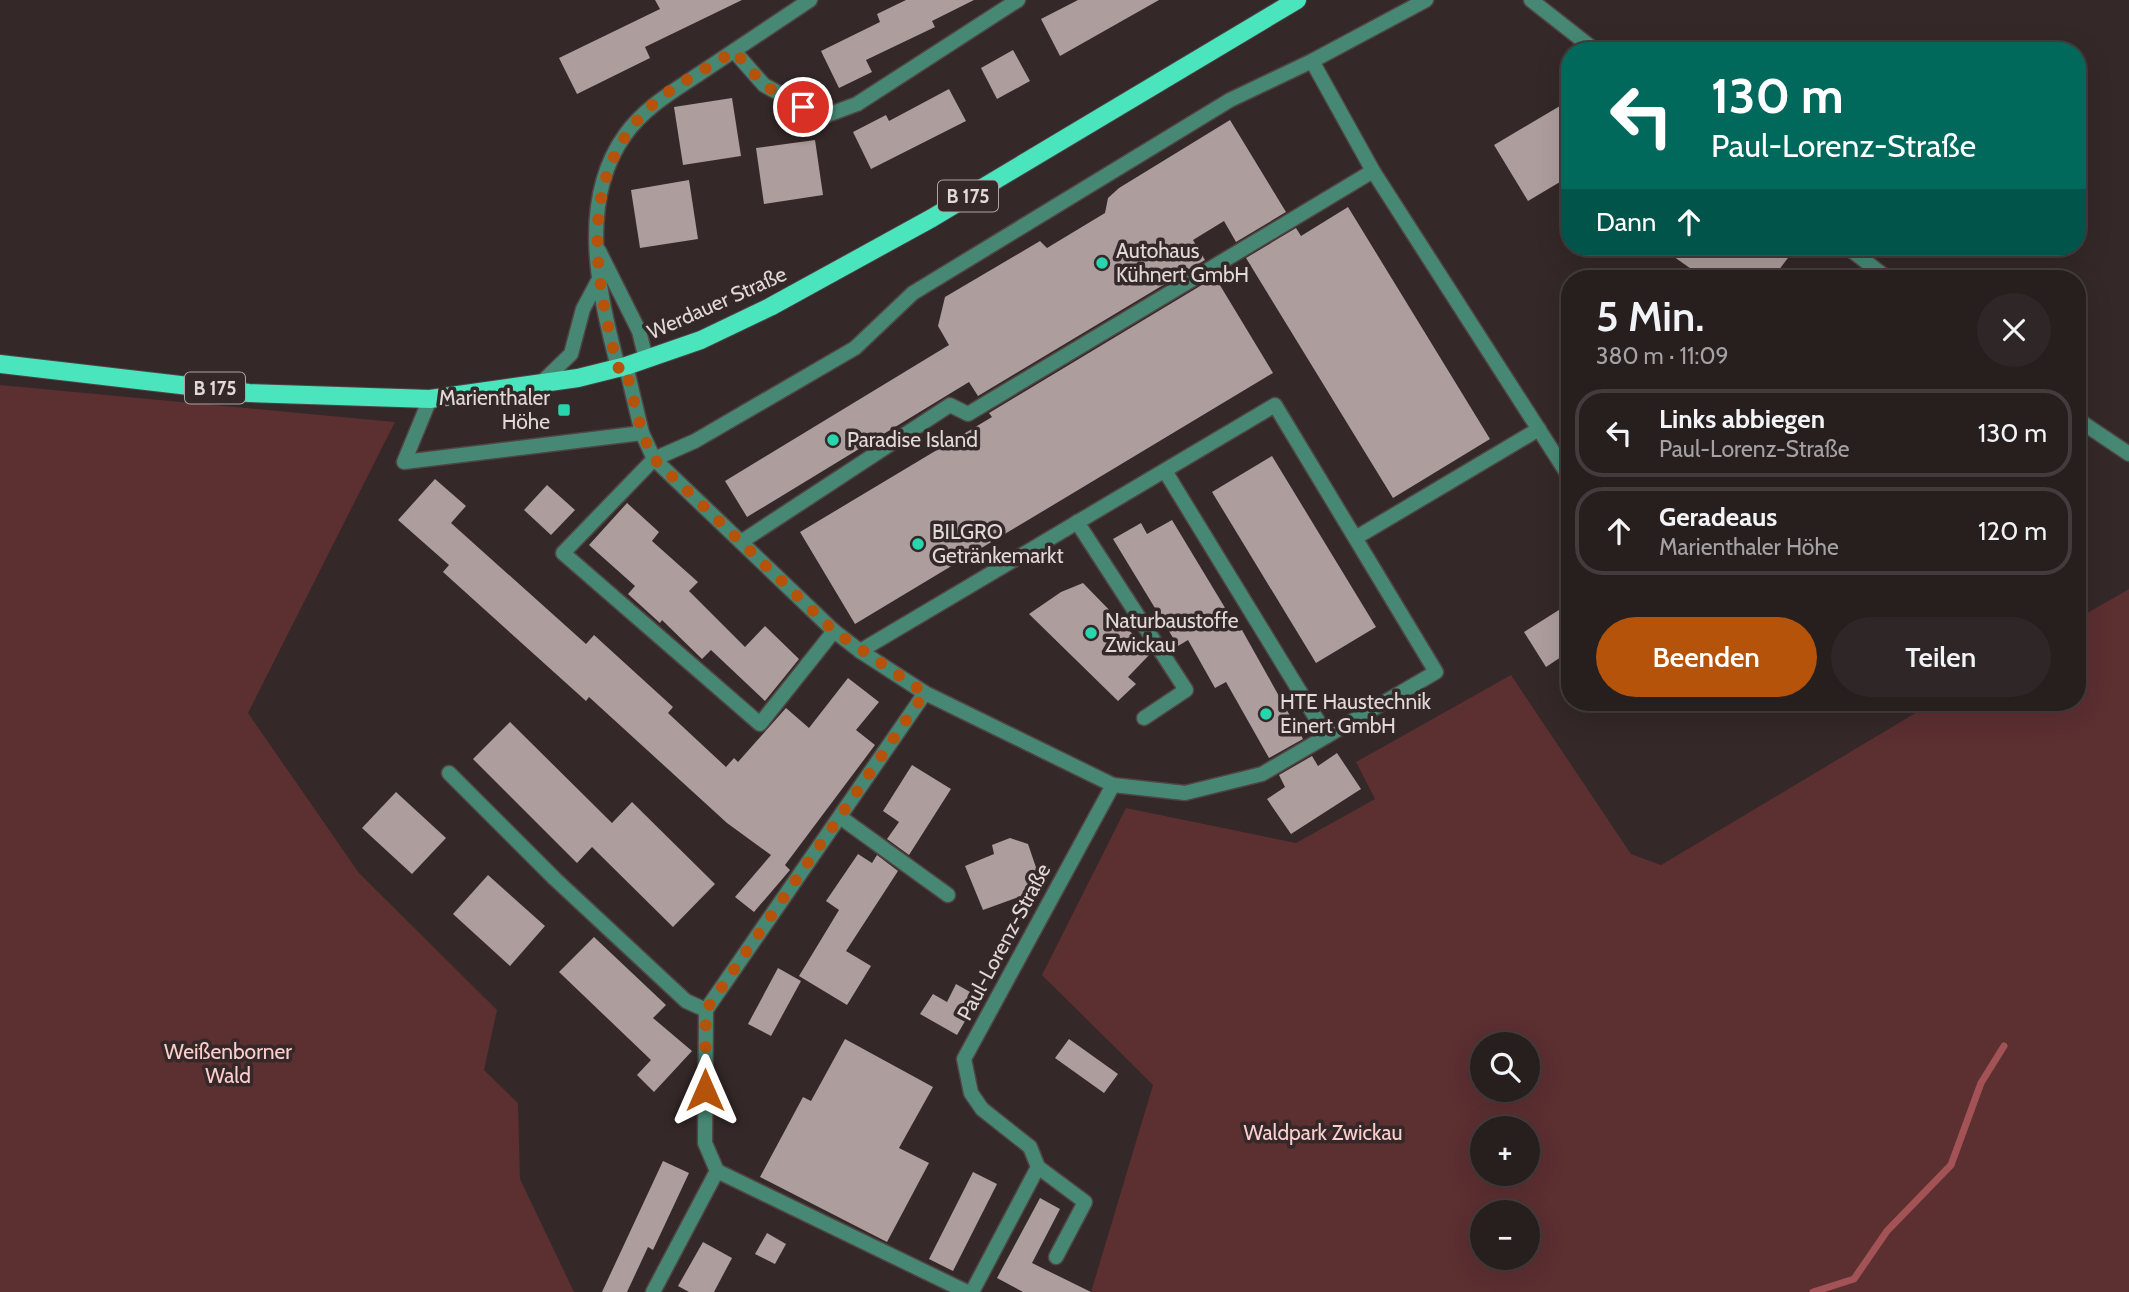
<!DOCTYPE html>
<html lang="de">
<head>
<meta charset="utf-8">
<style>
  :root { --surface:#271e1e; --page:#2f2727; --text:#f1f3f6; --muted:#a4a2a4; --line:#433c3c; --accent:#b45309 }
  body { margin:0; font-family:Cabin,sans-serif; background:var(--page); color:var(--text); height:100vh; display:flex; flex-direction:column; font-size:26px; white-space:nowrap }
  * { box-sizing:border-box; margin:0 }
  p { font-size:23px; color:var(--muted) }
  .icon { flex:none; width:38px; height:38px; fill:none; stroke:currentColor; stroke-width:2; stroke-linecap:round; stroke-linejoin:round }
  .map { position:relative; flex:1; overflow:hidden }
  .details { position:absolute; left:1561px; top:270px; width:525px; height:441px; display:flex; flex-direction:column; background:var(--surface); border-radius:28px; box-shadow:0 7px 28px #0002,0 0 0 2px var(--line) }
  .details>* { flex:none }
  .top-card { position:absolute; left:1561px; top:42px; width:525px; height:214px; border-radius:28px; box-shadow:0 7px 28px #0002,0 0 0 2px var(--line); background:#00695c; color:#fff; overflow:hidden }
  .controls { position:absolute; left:1470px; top:1032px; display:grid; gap:14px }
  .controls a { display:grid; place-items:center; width:70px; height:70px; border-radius:50%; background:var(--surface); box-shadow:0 7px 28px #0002,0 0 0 2px var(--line); font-size:35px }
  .pin { position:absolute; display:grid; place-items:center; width:60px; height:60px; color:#fff; margin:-30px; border:4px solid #fff; border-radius:50%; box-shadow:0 2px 7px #0007 }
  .me { position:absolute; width:77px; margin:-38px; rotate:0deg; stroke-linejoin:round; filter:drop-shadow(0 0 5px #0008) }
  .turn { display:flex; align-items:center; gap:24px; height:147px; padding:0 35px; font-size:32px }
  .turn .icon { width:91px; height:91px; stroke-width:2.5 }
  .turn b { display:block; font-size:49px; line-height:60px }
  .then { display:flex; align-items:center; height:66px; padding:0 35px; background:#0003; gap:14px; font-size:26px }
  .round { display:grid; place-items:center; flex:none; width:74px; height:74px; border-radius:37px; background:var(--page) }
  .summary { display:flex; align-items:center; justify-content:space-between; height:119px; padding:0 35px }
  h1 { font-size:42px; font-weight:600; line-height:52px }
  .cta { display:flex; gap:14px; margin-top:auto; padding:14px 35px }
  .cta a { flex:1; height:80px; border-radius:42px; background:var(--accent); color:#fff; font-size:28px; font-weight:600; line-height:80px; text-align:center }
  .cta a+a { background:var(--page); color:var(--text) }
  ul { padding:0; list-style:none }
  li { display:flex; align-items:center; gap:21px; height:88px; margin:0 14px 10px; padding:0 21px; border:4px solid var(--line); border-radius:28px }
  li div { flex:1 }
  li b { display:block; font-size:26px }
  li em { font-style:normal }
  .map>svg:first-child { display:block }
</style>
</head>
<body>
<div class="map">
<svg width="2129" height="1292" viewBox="0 0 2129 1292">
  <rect width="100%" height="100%" fill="#342828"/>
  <g fill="#5c2f31" fill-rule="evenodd">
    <path d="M 0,385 L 395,422 L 248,713 L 359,873 L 497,1010 L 484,1070 L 518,1103 L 520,1179 L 574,1292 L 0,1292 Z"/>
    <path d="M 2129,589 L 2129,1292 L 1091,1292 L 1153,1085 L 1042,975 L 1126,808 L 1296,843 L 1375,799 L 1356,762 L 1511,675 L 1631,854 L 1661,865 L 1934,702 L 2077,702 L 2077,619 ZM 1482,1045 L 1528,1045 L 1528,1090 L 1482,1090 ZM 1482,1129 L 1528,1129 L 1528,1174 L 1482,1174 ZM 1482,1213 L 1528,1213 L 1528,1258 L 1482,1258 Z"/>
  </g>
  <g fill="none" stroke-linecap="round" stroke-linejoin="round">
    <path stroke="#a35356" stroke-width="7" d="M 1813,1292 L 1854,1279 L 1887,1231 L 1951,1165 L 1981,1083 L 2004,1046"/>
  </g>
  <g fill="#ad9d9d">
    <path d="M 655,0 L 742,0 L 645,47 L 650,58 L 577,94 L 559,58 L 660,9 Z"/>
    <path d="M 906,0 L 974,0 L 932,21 L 935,27 L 866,60 L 872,72 L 839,88 L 821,51 L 880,22 L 877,14 Z"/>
    <path d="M 1078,0 L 1159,0 L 1060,56 L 1041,19 Z"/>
    <path d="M 1013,50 L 1030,81 L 997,99 L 981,68 Z"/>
    <path d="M 949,89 L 966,121 L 871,169 L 853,132 L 886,115 L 889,121 Z"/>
    <path d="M 732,98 L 741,156 L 683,165 L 674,107 Z"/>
    <path d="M 1570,100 L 1570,176 L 1528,201 L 1494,145 Z"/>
    <path d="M 1230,120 L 1286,212 L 1236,242 L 1224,221 L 1193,240 L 1205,260 L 978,396 L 969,382 L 747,517 L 725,481 L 949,345 L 938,326 L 945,297 L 1040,241 L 1047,248 L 1105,213 L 1108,198 L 1119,188 Z"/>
    <path d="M 815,140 L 823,195 L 764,204 L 756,148 Z"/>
    <path d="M 689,180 L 698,239 L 640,248 L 631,190 Z"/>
    <path d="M 1348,207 L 1490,439 L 1393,498 L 1246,258 L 1296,228 L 1301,236 Z"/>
    <path d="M 1660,247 L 1796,247 L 1773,278 L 1704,278 Z"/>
    <path d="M 1215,277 L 1273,373 L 855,624 L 800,532 L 992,417 L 989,413 Z"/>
    <path d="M 1272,456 L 1376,627 L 1316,663 L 1212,492 Z"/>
    <path d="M 435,479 L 466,506 L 451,523 L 586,644 L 594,635 L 673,707 L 668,713 L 726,767 L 734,758 L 738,762 L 786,708 L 809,728 L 848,678 L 879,702 L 856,730 L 875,745 L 785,865 L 790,870 L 754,912 L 735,897 L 771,855 L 727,823 L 589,697 L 586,701 L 443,572 L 449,565 L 398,520 Z"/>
    <path d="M 547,485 L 575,510 L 551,535 L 524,510 Z"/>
    <path d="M 627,503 L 659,532 L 652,541 L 698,582 L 689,591 L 745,647 L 765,626 L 799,659 L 765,701 L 711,650 L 702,659 L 662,620 L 660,623 L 628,594 L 635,586 L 589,545 Z"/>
    <path d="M 1172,520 L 1239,631 L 1242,630 L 1303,739 L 1269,758 L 1226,682 L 1215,688 L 1188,640 L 1178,646 L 1113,539 L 1141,523 L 1147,534 Z"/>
    <path d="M 1083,583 L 1151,653 L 1128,677 L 1136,684 L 1118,701 L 1029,614 L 1061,592 Z"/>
    <path d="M 1570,603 L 1570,651 L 1546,667 L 1524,632 Z"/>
    <path d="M 510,722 L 612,823 L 632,802 L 715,884 L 673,927 L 592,847 L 577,863 L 473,759 Z"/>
    <path d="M 1337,753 L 1361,789 L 1291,834 L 1267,799 L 1285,787 L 1279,775 L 1312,756 L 1318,766 Z"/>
    <path d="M 912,765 L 951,789 L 909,855 L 887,839 L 899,822 L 883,811 Z"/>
    <path d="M 396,792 L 446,838 L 412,874 L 362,828 Z"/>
    <path d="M 1010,838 L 1028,844 L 1043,888 L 983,910 L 965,866 L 994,854 L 992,845 Z"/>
    <path d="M 858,854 L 872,863 L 877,855 L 898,871 L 846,951 L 871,966 L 847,1005 L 799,976 L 839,910 L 826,901 Z"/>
    <path d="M 488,875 L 545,926 L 510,966 L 453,914 Z"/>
    <path d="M 594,937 L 666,1005 L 653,1018 L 692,1051 L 654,1092 L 637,1075 L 651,1060 L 559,972 Z"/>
    <path d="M 778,968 L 801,981 L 771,1036 L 748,1024 Z"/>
    <path d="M 956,984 L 979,997 L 957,1035 L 920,1014 L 933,994 L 947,1002 Z"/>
    <path d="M 845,1039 L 933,1087 L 899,1148 L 929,1163 L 887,1242 L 760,1177 L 803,1097 L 811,1101 Z"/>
    <path d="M 1069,1039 L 1118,1074 L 1104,1093 L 1055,1058 Z"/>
    <path d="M 663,1161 L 689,1173 L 653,1250 L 648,1247 L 627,1292 L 602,1292 Z"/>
    <path d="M 973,1172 L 997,1184 L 953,1271 L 929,1259 Z"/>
    <path d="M 1040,1198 L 1060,1209 L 1032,1263 L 1091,1292 L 1023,1292 L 997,1278 Z"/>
    <path d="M 767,1233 L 786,1244 L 775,1264 L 755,1254 Z"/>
    <path d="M 703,1242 L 732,1258 L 714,1292 L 689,1292 L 678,1286 Z"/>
  </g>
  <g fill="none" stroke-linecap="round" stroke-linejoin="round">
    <defs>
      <g id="service">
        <path d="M 1531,0 L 1596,51"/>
        <path d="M 1312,61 L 1373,171 L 1570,478"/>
        <path d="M 1847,247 L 1887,278"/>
        <path d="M 430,399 L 404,462 L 642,433"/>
        <path d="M 2077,419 L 2129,454"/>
        <path d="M 654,459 L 695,441 L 855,348 L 913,293 L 1230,100 L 1312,61 L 1426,0"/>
        <path d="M 1165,471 L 1327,736"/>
        <path d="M 1077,522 L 1186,690 L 1144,718"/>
        <path d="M 1357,537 L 1539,429"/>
        <path d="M 741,542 L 950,405 L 968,414 L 1373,171"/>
        <path d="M 860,651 L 1275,405 L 1436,672 L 1262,774 L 1185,793 L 1113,785"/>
        <path d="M 449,773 L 555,879 L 686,1001 L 706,1010"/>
        <path d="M 840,817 L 948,895"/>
        <path d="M 1038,1167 L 1085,1202 L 1056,1257"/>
        <path d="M 653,1292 L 717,1171"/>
      </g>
      <g id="minor">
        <path d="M 734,51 L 764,85 L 822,117 L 857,104 L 1018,0"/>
        <path d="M 599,251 L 639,331 L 646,359"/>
        <path d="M 626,366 L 642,433 L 654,459 L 834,631 L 860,651 L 925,693 L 1113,785 L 964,1059 L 971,1093 L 982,1109 L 1030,1147 L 1038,1167 L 972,1292"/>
        <path d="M 618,367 C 599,294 577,202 625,135 C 644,108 672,92 699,74 C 736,49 773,25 810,0"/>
        <path d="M 541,383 L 571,354 L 583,309 L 598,281"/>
        <path d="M 654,459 L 563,553 L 760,724 L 834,631"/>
        <path d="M 925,693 L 706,1010 L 705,1143 L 717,1171 L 967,1292"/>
      </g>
      <path id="primary" d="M 0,364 L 249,393 L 430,399 L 578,378 L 626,366 L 701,340 L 770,307 L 932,218 L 1297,0"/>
    </defs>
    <use href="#service" stroke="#504444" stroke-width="17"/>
    <use href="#minor" stroke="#504444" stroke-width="17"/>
    <use href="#primary" stroke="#504444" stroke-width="20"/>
    <use href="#service" stroke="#468874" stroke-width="14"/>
    <use href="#minor" stroke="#468874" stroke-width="14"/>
    <use href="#primary" stroke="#4ae5bd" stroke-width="18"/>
  </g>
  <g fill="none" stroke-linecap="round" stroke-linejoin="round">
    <path stroke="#b45309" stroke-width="12" stroke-dasharray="0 21.6" d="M 705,1090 L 706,1010 L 925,693 L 834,631 L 654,459 L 642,433 L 625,366 L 618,368 C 595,279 576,177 650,107 C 673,85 707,69 734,51 L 764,85 L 803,107"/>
  </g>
  <g fill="#28d5ad" stroke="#342828" stroke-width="2.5">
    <circle cx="1102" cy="263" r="7"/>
    <rect x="557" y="403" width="14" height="14" rx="3.5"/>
    <circle cx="833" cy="440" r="7"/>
    <circle cx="918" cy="544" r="7"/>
    <circle cx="1091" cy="633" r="7"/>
    <circle cx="1266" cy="714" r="7"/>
  </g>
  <g text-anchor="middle" stroke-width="7" stroke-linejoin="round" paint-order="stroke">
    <g fill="#342828" stroke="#ada3a3" stroke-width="2">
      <rect x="938" y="180.5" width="60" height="31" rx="5"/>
      <rect x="185" y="372.5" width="60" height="31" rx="5"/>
    </g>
    <g font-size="19" font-weight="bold" fill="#e1d8d8">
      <text x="968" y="203">B 175</text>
      <text x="215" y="395">B 175</text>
    </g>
    <g font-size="21" fill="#e1d8d8" stroke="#342828" text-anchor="start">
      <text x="1116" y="258">Autohaus<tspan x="1116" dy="24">Kühnert GmbH</tspan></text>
      <text x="550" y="405" text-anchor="end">Marienthaler<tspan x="550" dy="24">Höhe</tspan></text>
      <text x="847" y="447">Paradise Island</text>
      <text x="932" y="539">BILGRO<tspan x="932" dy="24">Getränkemarkt</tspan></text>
      <text x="1105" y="628">Naturbaustoffe<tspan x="1105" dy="24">Zwickau</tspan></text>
      <text x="1280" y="709">HTE Haustechnik<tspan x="1280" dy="24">Einert GmbH</tspan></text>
    </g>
    <g font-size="21" fill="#e1d8d8" stroke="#342828">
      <text transform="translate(717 303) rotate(-24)" y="7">Werdauer Straße</text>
      <text transform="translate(1004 942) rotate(-62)" y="7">Paul-Lorenz-Straße</text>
    </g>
    <g font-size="21" fill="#fdcecd" stroke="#342828">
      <text x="228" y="1059">Weißenborner<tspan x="228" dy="24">Wald</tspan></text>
      <text x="1323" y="1140">Waldpark Zwickau</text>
    </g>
  </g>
</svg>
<div class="controls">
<a><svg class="icon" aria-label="search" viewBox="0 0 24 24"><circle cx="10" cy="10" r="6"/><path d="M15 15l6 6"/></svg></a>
<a>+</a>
<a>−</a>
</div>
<div class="pin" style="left:803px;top:107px;background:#d93025"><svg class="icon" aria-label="arrive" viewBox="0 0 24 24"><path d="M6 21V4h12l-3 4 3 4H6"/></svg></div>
<svg class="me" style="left:705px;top:1090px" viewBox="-20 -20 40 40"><path d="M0-17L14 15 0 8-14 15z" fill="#b45309" stroke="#fff" stroke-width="4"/></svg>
<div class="top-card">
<div class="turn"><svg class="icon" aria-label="left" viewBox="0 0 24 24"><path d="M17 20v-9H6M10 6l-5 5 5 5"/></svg><div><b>130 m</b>Paul-Lorenz-Straße</div></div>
<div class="then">Dann<svg class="icon" aria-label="ahead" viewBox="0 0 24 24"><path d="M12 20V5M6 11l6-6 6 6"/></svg></div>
</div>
<section class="details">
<div class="summary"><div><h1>5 Min.</h1><p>380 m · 11:09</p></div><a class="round"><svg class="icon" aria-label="close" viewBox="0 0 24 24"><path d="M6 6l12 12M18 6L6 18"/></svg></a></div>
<ul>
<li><svg class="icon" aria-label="left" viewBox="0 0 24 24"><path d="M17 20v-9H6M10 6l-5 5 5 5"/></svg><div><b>Links abbiegen</b><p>Paul-Lorenz-Straße</p></div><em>130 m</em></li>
<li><svg class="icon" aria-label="ahead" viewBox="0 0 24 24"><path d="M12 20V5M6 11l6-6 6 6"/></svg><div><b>Geradeaus</b><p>Marienthaler Höhe</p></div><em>120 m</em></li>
</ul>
<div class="cta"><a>Beenden</a><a>Teilen</a></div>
</section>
</div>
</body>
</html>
